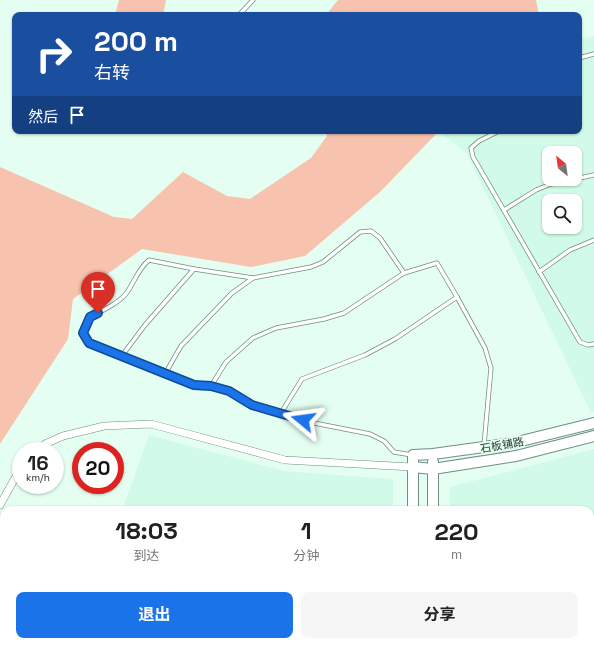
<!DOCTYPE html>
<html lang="zh">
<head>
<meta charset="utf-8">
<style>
  :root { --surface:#fff; --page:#f6f6f6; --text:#202124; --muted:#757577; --accent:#1a73e8 }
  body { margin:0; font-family:"Space Grotesk","Noto Sans SC",sans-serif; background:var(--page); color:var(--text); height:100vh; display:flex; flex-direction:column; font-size:15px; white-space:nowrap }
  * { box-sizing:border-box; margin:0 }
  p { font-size:13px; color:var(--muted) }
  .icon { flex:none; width:22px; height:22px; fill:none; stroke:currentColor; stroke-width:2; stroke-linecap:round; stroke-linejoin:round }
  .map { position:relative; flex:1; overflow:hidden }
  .drawer { position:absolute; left:0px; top:506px; width:594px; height:140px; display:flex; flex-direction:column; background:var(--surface); border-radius:12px 12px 0 0; box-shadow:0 1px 3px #0004 }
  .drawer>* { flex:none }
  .banner { position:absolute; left:12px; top:12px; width:570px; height:122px; border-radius:8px; box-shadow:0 1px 3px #0004; background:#1a4fa0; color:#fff; overflow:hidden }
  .needle { width:26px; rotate:331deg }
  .controls { position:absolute; left:542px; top:146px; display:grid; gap:8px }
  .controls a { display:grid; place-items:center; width:40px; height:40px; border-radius:8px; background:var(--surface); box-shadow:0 1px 3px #0004; font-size:20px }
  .speed { position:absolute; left:12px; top:442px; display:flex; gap:8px; font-size:20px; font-weight:700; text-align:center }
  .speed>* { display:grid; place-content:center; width:52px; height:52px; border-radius:50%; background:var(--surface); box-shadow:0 1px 3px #0004; line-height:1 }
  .speed small { font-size:10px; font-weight:400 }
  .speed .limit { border:6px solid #d22; background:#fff; color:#111 }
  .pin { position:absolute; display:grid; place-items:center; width:34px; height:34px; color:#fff; margin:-41px -17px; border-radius:50% 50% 50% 0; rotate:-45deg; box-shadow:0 0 4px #0007 }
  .pin .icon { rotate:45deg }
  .me { position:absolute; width:44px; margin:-22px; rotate:286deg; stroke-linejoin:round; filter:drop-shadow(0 0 3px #0008) }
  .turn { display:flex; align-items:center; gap:14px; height:84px; padding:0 16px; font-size:18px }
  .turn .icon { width:52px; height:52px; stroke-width:2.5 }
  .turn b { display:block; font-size:28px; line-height:34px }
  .then { display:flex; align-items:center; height:38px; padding:0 16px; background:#0003; gap:8px; font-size:15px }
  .eta { display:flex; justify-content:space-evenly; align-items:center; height:68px; text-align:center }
  .eta b { font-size:24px; font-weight:700; line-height:28px }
  .button { display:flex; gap:8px; margin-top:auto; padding:8px 16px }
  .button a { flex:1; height:46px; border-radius:8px; background:var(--accent); color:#fff; font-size:16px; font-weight:700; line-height:46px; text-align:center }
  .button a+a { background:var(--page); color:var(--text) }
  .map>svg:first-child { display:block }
</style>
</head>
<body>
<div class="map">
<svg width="594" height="646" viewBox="0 0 594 646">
  <rect width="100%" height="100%" fill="#e4fff2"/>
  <g fill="#d1fbe8" fill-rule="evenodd">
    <path d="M 594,36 L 594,412 L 591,413 L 466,152 L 439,132 L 579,131 L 579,39 ZM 549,153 L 575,153 L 575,179 L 549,179 ZM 549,201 L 575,201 L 575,227 L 549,227 Z"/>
    <path d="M 149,435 L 284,471 L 393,479 L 393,510 L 122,510 Z"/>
    <path d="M 594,449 L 594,646 L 451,646 L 451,642 L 590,642 L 590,510 L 450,510 L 450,487 Z"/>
    <path d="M 74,642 L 393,642 L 393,646 L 73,646 Z"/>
  </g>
  <g fill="#f7c2ae">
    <path d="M 119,0 L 166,0 L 163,15 L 115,15 Z"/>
    <path d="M 338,0 L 536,0 L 539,15 L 326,15 Z"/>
    <path d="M 326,131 L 439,131 L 380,192 L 305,256 L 251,267 L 142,249 L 73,299 L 68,339 L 0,444 L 0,167 L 114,217 L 132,219 L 183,172 L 227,196 L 250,199 L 311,158 L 327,136 Z"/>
  </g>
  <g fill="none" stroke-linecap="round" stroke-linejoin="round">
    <defs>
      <g id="service">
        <path d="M 239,15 L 253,0"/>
        <path d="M 579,58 L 594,54"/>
        <path d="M 499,131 L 479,141 L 471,148 L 473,157 L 580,342 L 588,345 L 594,344"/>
        <path d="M 575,179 L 594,175"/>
        <path d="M 504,210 L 536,190 L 551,184 L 575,179"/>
        <path d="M 194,269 L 149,260 C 139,268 135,280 128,291 C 121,302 102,311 90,317 L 83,333 L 89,343 L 194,385 L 211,386 L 229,391 L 252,405 L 314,423 L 370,434 L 384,441 L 394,452 L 412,455"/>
        <path d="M 539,272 L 570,250 L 594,240"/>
        <path d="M 121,357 L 145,325 L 194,269 L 253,278"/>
        <path d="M 165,374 L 181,346 L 232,293 L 253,278 L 311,267 L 323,262 L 360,232 L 371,231 L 380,238 L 404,273"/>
        <path d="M 211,386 L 226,362 L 253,338 L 276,328 L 324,319 L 344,313 L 404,273 L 437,263 L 457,297"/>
        <path d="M 281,413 L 302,379 L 365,355 L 395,339 L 457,297 L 485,348 L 491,368 L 484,445"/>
      </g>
      <g id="minor">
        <path d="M 38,451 L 45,444 L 63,436 L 104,426 L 151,424 L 285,460 L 412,467"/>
        <path d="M 0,505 L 15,478 L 21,471"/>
      </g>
      <g id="secondary">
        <path d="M 433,462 L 433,510"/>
        <path d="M 412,467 L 433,469 L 516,456 L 594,436"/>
        <path d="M 413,510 L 413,455 L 433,454 L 513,443 L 594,423"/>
        <path d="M 416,642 L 416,646"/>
        <path d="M 436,642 L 436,646"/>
      </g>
    </defs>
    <use href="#service" stroke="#6f8e80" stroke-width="5"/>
    <use href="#minor" stroke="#6f8e80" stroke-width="8"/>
    <use href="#secondary" stroke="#6f8e80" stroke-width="12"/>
    <use href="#service" stroke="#fff" stroke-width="3.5"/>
    <use href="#minor" stroke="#fff" stroke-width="7"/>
    <use href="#secondary" stroke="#fff" stroke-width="10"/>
  </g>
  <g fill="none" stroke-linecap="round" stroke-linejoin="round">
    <defs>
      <path id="route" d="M 98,313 L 90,317 L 83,333 L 89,343 L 194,385 L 211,386 L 229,391 L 252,405 L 303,420"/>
    </defs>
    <use href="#route" stroke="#114b97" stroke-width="10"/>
    <use href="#route" stroke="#1a73e8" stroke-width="7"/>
  </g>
  <g text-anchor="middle" stroke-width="3.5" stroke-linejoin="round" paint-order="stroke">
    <g font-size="11" fill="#2e3b35" stroke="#e4fff2">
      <text transform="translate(502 445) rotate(-10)" y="4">石板铺路</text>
    </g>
  </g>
</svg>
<div class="controls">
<a><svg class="needle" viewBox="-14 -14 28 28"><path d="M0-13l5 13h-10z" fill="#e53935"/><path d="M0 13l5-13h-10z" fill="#757577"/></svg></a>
<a><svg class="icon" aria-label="search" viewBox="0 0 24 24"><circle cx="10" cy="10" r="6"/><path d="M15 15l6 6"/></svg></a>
</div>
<div class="speed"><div>16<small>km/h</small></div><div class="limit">20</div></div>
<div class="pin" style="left:98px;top:313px;background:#d93025"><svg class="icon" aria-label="arrive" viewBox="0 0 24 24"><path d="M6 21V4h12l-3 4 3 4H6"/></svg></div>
<svg class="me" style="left:303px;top:420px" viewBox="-20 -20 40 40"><path d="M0-17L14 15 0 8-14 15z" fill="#1a73e8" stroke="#fff" stroke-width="4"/></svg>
<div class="banner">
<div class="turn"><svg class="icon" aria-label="right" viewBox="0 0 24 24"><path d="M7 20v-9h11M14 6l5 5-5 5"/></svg><div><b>200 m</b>右转</div></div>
<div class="then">然后<svg class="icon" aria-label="arrive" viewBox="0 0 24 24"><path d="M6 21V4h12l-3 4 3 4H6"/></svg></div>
</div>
<section class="drawer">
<div class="eta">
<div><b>18:03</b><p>到达</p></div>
<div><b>1</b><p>分钟</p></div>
<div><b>220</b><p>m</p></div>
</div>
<div class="button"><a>退出</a><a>分享</a></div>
</section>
</div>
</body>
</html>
